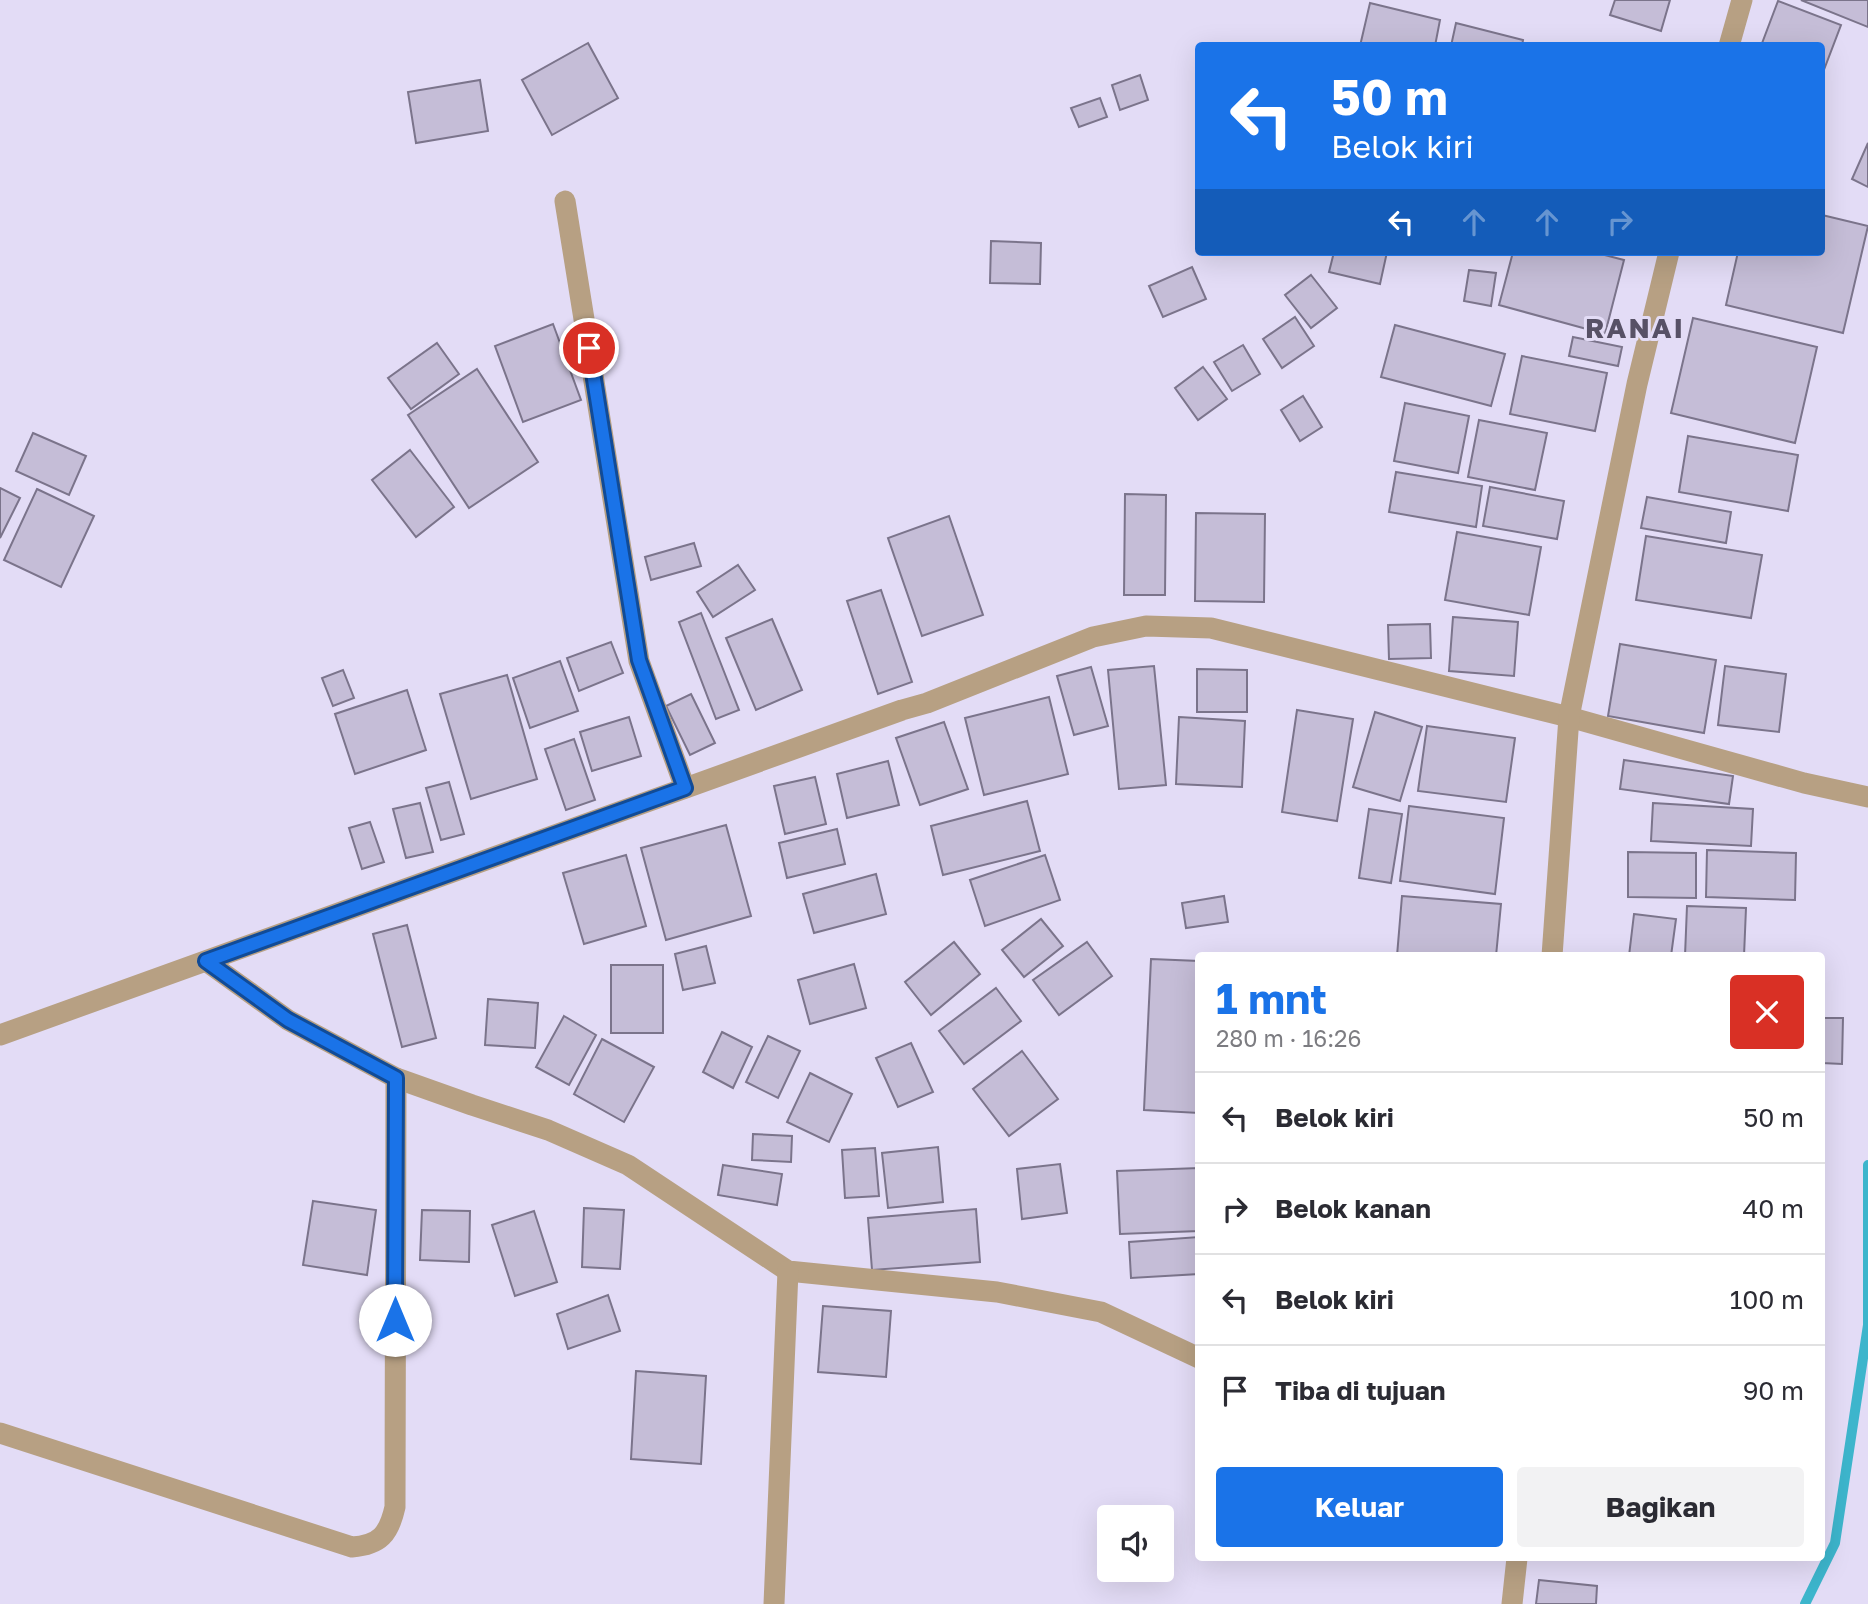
<!DOCTYPE html>
<html lang="id">
<head>
<meta charset="utf-8">
<style>
  :root { --surface:#fff; --page:#f2f2f3; --text:#2b2b33; --muted:#7c7c81; --line:#e1e1e2; --accent:#1a73e8 }
  body { margin:0; font-family:"Golos Text",sans-serif; background:var(--page); color:var(--text); height:100vh; display:flex; flex-direction:column; font-size:26px; white-space:nowrap }
  * { box-sizing:border-box; margin:0 }
  p { font-size:23px; color:var(--muted) }
  .icon { flex:none; width:38px; height:38px; fill:none; stroke:currentColor; stroke-width:2; stroke-linecap:round; stroke-linejoin:round }
  .map { position:relative; flex:1; overflow:hidden }
  .details { position:absolute; left:1195px; top:952px; width:630px; height:609px; display:flex; flex-direction:column; background:var(--surface); border-radius:7px; box-shadow:0 7px 28px #0002 }
  .details>* { flex:none }
  .banner { position:absolute; left:1195px; top:42px; width:630px; height:214px; border-radius:7px; box-shadow:0 7px 28px #0002; background:#1a73e8; color:#fff; overflow:hidden }
  .controls { position:absolute; left:1097px; top:1505px; display:grid; gap:14px }
  .controls a { display:grid; place-items:center; width:77px; height:77px; border-radius:7px; background:var(--surface); box-shadow:0 7px 28px #0002; font-size:35px }
  .pin { position:absolute; display:grid; place-items:center; width:60px; height:60px; color:#fff; margin:-30px; border:4px solid #fff; border-radius:50%; box-shadow:0 2px 7px #0007 }
  .me { position:absolute; width:77px; margin:-38px; rotate:0deg; stroke-linejoin:round; filter:drop-shadow(0 0 5px #0008) }
  .turn { display:flex; align-items:center; gap:24px; height:147px; padding:0 21px; font-size:32px }
  .turn .icon { width:91px; height:91px; stroke-width:2.5 }
  .turn b { display:block; font-size:49px; line-height:60px }
  .lanes { display:flex; align-items:center; height:66px; padding:0 21px; background:#0003; justify-content:center; gap:35px; direction:ltr }
  .lanes .off { opacity:.35 }
  .round { display:grid; place-items:center; flex:none; width:74px; height:74px; border-radius:7px; background:var(--page) }
  .overview { display:flex; align-items:center; justify-content:space-between; height:119px; padding:0 21px }
  h1 { font-size:42px; font-weight:700; line-height:52px; color:var(--accent) }
  .action { display:flex; gap:14px; margin-top:auto; padding:14px 21px }
  .action a { flex:1; height:80px; border-radius:7px; background:var(--accent); color:#fff; font-size:28px; font-weight:700; line-height:80px; text-align:center }
  .action a+a { background:var(--page); color:var(--text) }
  ul { padding:0; list-style:none }
  li { display:flex; align-items:center; gap:21px; height:91px; padding:0 21px; border-top:2px solid var(--line) }
  li div { flex:1 }
  li b { display:block; font-size:26px }
  li em { font-style:normal }
  .map>svg:first-child { display:block }
</style>
</head>
<body>
<div class="map">
<svg width="1868" height="1604" viewBox="0 0 1868 1604">
  <rect width="100%" height="100%" fill="#e3dcf6"/>
  <g fill="none" stroke-linecap="round" stroke-linejoin="round">
    <path stroke="#3db5cc" stroke-width="10" d="M 1805,1604 L 1835,1543 L 1868,1325 L 1868,1165"/>
  </g>
  <g fill="#c5bdd7" stroke="#7b748b" stroke-width="2">
    <path d="M 1615,0 L 1670,0 L 1661,31 L 1610,15 Z"/>
    <path d="M 1801,0 L 1868,0 L 1868,27 Z"/>
    <path d="M 1778,1 L 1841,25 L 1822,75 L 1822,46 L 1761,46 Z"/>
    <path d="M 1370,3 L 1440,20 L 1435,46 L 1360,46 Z"/>
    <path d="M 1456,23 L 1523,40 L 1522,46 L 1451,46 Z"/>
    <path d="M 588,43 L 618,98 L 552,135 L 522,80 Z"/>
    <path d="M 1140,75 L 1148,100 L 1120,110 L 1112,85 Z"/>
    <path d="M 480,80 L 488,131 L 416,143 L 408,92 Z"/>
    <path d="M 1100,98 L 1107,117 L 1079,127 L 1071,108 Z"/>
    <path d="M 1868,143 L 1868,187 L 1852,179 Z"/>
    <path d="M 1822,215 L 1868,226 L 1843,333 L 1726,305 L 1738,252 L 1822,252 Z"/>
    <path d="M 991,241 L 1041,243 L 1040,284 L 990,283 Z"/>
    <path d="M 1334,252 L 1387,252 L 1380,284 L 1329,272 Z"/>
    <path d="M 1513,252 L 1593,252 L 1624,260 L 1605,334 L 1499,305 Z"/>
    <path d="M 1192,267 L 1206,299 L 1163,317 L 1149,286 Z"/>
    <path d="M 1469,270 L 1496,273 L 1491,306 L 1464,301 Z"/>
    <path d="M 1311,275 L 1337,308 L 1311,328 L 1285,295 Z"/>
    <path d="M 1295,317 L 1314,346 L 1282,368 L 1263,339 Z"/>
    <path d="M 1693,318 L 1817,347 L 1795,443 L 1671,413 Z"/>
    <path d="M 553,324 L 581,400 L 523,422 L 495,346 Z"/>
    <path d="M 1395,325 L 1505,354 L 1491,406 L 1381,377 Z"/>
    <path d="M 1573,337 L 1622,347 L 1618,366 L 1569,356 Z"/>
    <path d="M 437,343 L 459,374 L 411,409 L 388,378 Z"/>
    <path d="M 1243,345 L 1260,374 L 1232,391 L 1214,362 Z"/>
    <path d="M 1522,356 L 1607,373 L 1595,431 L 1510,414 Z"/>
    <path d="M 1203,367 L 1227,399 L 1198,420 L 1175,388 Z"/>
    <path d="M 477,369 L 538,462 L 469,508 L 408,415 Z"/>
    <path d="M 1303,396 L 1322,427 L 1300,441 L 1281,410 Z"/>
    <path d="M 1405,403 L 1469,416 L 1458,473 L 1394,461 Z"/>
    <path d="M 1479,420 L 1547,433 L 1535,490 L 1468,477 Z"/>
    <path d="M 33,433 L 86,456 L 69,495 L 16,471 Z"/>
    <path d="M 1688,436 L 1798,455 L 1788,511 L 1679,492 Z"/>
    <path d="M 410,450 L 454,507 L 416,537 L 372,480 Z"/>
    <path d="M 1396,472 L 1482,486 L 1476,527 L 1389,512 Z"/>
    <path d="M 1490,487 L 1564,501 L 1557,539 L 1483,526 Z"/>
    <path d="M 0,488 L 20,498 L 0,538 Z"/>
    <path d="M 37,489 L 94,516 L 61,587 L 4,560 Z"/>
    <path d="M 1125,494 L 1166,495 L 1165,595 L 1124,595 Z"/>
    <path d="M 1647,497 L 1731,512 L 1726,543 L 1641,528 Z"/>
    <path d="M 1196,513 L 1265,514 L 1264,602 L 1195,601 Z"/>
    <path d="M 949,516 L 983,615 L 922,636 L 888,538 Z"/>
    <path d="M 1457,532 L 1541,547 L 1529,615 L 1445,600 Z"/>
    <path d="M 1646,536 L 1762,555 L 1751,618 L 1636,600 Z"/>
    <path d="M 694,543 L 701,566 L 651,580 L 645,557 Z"/>
    <path d="M 738,565 L 755,590 L 713,617 L 697,592 Z"/>
    <path d="M 881,590 L 912,682 L 878,694 L 847,601 Z"/>
    <path d="M 701,613 L 739,710 L 716,719 L 679,622 Z"/>
    <path d="M 1453,617 L 1518,622 L 1514,676 L 1449,671 Z"/>
    <path d="M 772,619 L 802,690 L 756,710 L 726,638 Z"/>
    <path d="M 1430,624 L 1431,658 L 1389,659 L 1388,625 Z"/>
    <path d="M 611,642 L 623,673 L 579,691 L 567,658 Z"/>
    <path d="M 1620,644 L 1716,660 L 1704,733 L 1608,716 Z"/>
    <path d="M 560,661 L 578,711 L 530,728 L 513,678 Z"/>
    <path d="M 1154,666 L 1166,785 L 1119,789 L 1108,670 Z"/>
    <path d="M 1725,666 L 1786,674 L 1779,732 L 1718,725 Z"/>
    <path d="M 1091,667 L 1108,726 L 1074,735 L 1057,676 Z"/>
    <path d="M 1197,669 L 1247,670 L 1247,712 L 1197,712 Z"/>
    <path d="M 343,670 L 354,698 L 333,706 L 322,678 Z"/>
    <path d="M 507,675 L 537,779 L 471,799 L 440,694 Z"/>
    <path d="M 407,690 L 426,750 L 355,774 L 335,714 Z"/>
    <path d="M 691,694 L 715,743 L 690,755 L 666,706 Z"/>
    <path d="M 1049,697 L 1068,774 L 984,795 L 965,718 Z"/>
    <path d="M 1297,710 L 1353,719 L 1337,821 L 1282,812 Z"/>
    <path d="M 1375,712 L 1422,727 L 1400,801 L 1353,787 Z"/>
    <path d="M 629,717 L 641,756 L 592,771 L 580,732 Z"/>
    <path d="M 1179,717 L 1245,721 L 1242,787 L 1176,784 Z"/>
    <path d="M 944,722 L 968,789 L 920,805 L 896,738 Z"/>
    <path d="M 1427,726 L 1515,738 L 1506,802 L 1418,791 Z"/>
    <path d="M 574,739 L 595,800 L 566,810 L 545,749 Z"/>
    <path d="M 1624,760 L 1733,776 L 1729,804 L 1620,789 Z"/>
    <path d="M 888,761 L 899,805 L 847,818 L 837,774 Z"/>
    <path d="M 815,777 L 826,824 L 785,834 L 774,786 Z"/>
    <path d="M 449,782 L 464,834 L 441,840 L 426,788 Z"/>
    <path d="M 1027,801 L 1040,851 L 943,875 L 931,826 Z"/>
    <path d="M 420,803 L 433,852 L 406,858 L 393,809 Z"/>
    <path d="M 1653,803 L 1753,809 L 1751,846 L 1651,841 Z"/>
    <path d="M 1409,806 L 1504,818 L 1495,894 L 1400,881 Z"/>
    <path d="M 1369,809 L 1402,814 L 1391,883 L 1359,878 Z"/>
    <path d="M 370,822 L 384,862 L 362,869 L 349,828 Z"/>
    <path d="M 726,825 L 751,916 L 666,940 L 641,848 Z"/>
    <path d="M 837,829 L 845,864 L 787,878 L 779,843 Z"/>
    <path d="M 1707,850 L 1796,853 L 1795,900 L 1706,897 Z"/>
    <path d="M 1628,852 L 1696,853 L 1696,898 L 1628,897 Z"/>
    <path d="M 626,855 L 646,926 L 584,944 L 563,873 Z"/>
    <path d="M 1045,855 L 1060,900 L 985,926 L 970,880 Z"/>
    <path d="M 876,874 L 886,914 L 814,933 L 803,894 Z"/>
    <path d="M 1224,896 L 1228,922 L 1186,928 L 1182,903 Z"/>
    <path d="M 1402,896 L 1501,904 L 1496,956 L 1397,956 Z"/>
    <path d="M 1687,906 L 1746,908 L 1744,956 L 1685,956 Z"/>
    <path d="M 1634,914 L 1676,919 L 1671,956 L 1629,956 Z"/>
    <path d="M 1041,919 L 1063,946 L 1024,977 L 1002,950 Z"/>
    <path d="M 407,925 L 436,1038 L 402,1047 L 373,934 Z"/>
    <path d="M 954,942 L 980,974 L 931,1015 L 905,982 Z"/>
    <path d="M 1087,942 L 1112,976 L 1059,1015 L 1033,980 Z"/>
    <path d="M 706,946 L 715,983 L 683,990 L 675,954 Z"/>
    <path d="M 1151,959 L 1199,961 L 1199,1113 L 1144,1110 Z"/>
    <path d="M 854,964 L 866,1008 L 810,1024 L 798,980 Z"/>
    <rect x="611" y="965" width="52" height="68"/>
    <path d="M 996,988 L 1021,1021 L 964,1064 L 939,1031 Z"/>
    <path d="M 488,999 L 538,1003 L 535,1048 L 485,1045 Z"/>
    <path d="M 564,1016 L 596,1035 L 569,1085 L 536,1067 Z"/>
    <path d="M 1822,1018 L 1843,1018 L 1842,1064 L 1822,1063 Z"/>
    <path d="M 722,1032 L 752,1047 L 733,1088 L 703,1072 Z"/>
    <path d="M 768,1036 L 800,1051 L 778,1098 L 746,1082 Z"/>
    <path d="M 602,1039 L 654,1067 L 624,1122 L 574,1094 Z"/>
    <path d="M 911,1043 L 933,1092 L 898,1107 L 876,1058 Z"/>
    <path d="M 1022,1051 L 1058,1099 L 1009,1136 L 973,1089 Z"/>
    <path d="M 810,1073 L 852,1094 L 829,1142 L 787,1122 Z"/>
    <path d="M 753,1134 L 792,1136 L 791,1162 L 752,1160 Z"/>
    <path d="M 938,1147 L 943,1202 L 888,1208 L 882,1153 Z"/>
    <path d="M 875,1148 L 879,1196 L 845,1198 L 842,1150 Z"/>
    <path d="M 1060,1164 L 1067,1213 L 1022,1219 L 1017,1169 Z"/>
    <path d="M 723,1165 L 782,1174 L 777,1205 L 718,1195 Z"/>
    <path d="M 1199,1168 L 1199,1231 L 1120,1234 L 1117,1171 Z"/>
    <path d="M 313,1201 L 376,1210 L 367,1275 L 303,1265 Z"/>
    <path d="M 584,1208 L 624,1210 L 620,1269 L 582,1267 Z"/>
    <path d="M 976,1209 L 980,1262 L 872,1270 L 868,1218 Z"/>
    <path d="M 422,1210 L 470,1211 L 469,1262 L 420,1260 Z"/>
    <path d="M 534,1211 L 557,1282 L 515,1296 L 492,1225 Z"/>
    <path d="M 1199,1237 L 1199,1274 L 1131,1278 L 1129,1242 Z"/>
    <path d="M 608,1295 L 620,1331 L 568,1349 L 557,1314 Z"/>
    <path d="M 823,1306 L 891,1311 L 886,1377 L 818,1372 Z"/>
    <path d="M 636,1371 L 706,1376 L 701,1464 L 631,1459 Z"/>
    <path d="M 1539,1580 L 1597,1586 L 1596,1604 L 1536,1604 Z"/>
  </g>
  <g fill="none" stroke-linecap="round" stroke-linejoin="round">
    <g stroke="#b7a083" stroke-width="21">
      <path d="M 565,201 L 639,661 L 685,788"/>
      <path d="M 206,961 L 288,1020 L 396,1078 L 472,1105 L 548,1130 L 628,1165 L 788,1271 L 997,1292 L 1101,1312 L 1199,1358"/>
      <path d="M 0,1035 L 902,710 L 927,703 L 1093,637 L 1146,626 L 1211,628 L 1569,717 L 1804,783 L 1868,797"/>
      <path d="M 0,1433 L 352,1547 C 380,1545 389,1534 395,1507 L 396,1078"/>
      <path d="M 774,1604 L 788,1271"/>
    </g>
    <g stroke="#b7a083" stroke-width="21">
      <path d="M 1729,46 L 1742,0"/>
      <path d="M 1552,956 L 1569,717 L 1637,384 L 1669,252"/>
      <path d="M 1512,1604 L 1517,1558"/>
    </g>
  </g>
  <g fill="none" stroke-linecap="round" stroke-linejoin="round">
    <defs>
      <path id="route" d="M 395,1320 L 396,1078 L 288,1020 L 206,961 L 685,788 L 639,660 L 589,348"/>
    </defs>
    <use href="#route" stroke="#114b97" stroke-width="18"/>
    <use href="#route" stroke="#1a73e8" stroke-width="12"/>
  </g>
  <g text-anchor="middle" stroke-width="6" stroke-linejoin="round" paint-order="stroke">
    <g font-size="28" font-weight="bold" letter-spacing="2" fill="#575166" stroke="#e3dcf6">
      <text x="1635" y="338">RANAI</text>
    </g>
  </g>
</svg>
<div class="controls">
<a><svg class="icon" aria-label="sound" viewBox="0 0 24 24"><path d="M4 9h4l5-4v14l-5-4H4zM17 9q2 3 0 6"/></svg></a>
</div>
<div class="pin" style="left:589px;top:348px;background:#d93025"><svg class="icon" aria-label="arrive" viewBox="0 0 24 24"><path d="M6 21V4h12l-3 4 3 4H6"/></svg></div>
<svg class="me" style="left:395px;top:1320px" viewBox="-20 -20 40 40"><circle r="19" fill="#fff"/><path d="M0-13L10 11 0 6-10 11z" fill="#1a73e8"/></svg>
<div class="banner">
<div class="turn"><svg class="icon" aria-label="left" viewBox="0 0 24 24"><path d="M17 20v-9H6M10 6l-5 5 5 5"/></svg><div><b>50 m</b>Belok kiri</div></div>
<div class="lanes"><svg class="icon" aria-label="left" viewBox="0 0 24 24"><path d="M17 20v-9H6M10 6l-5 5 5 5"/></svg><svg class="icon off" aria-label="ahead" viewBox="0 0 24 24"><path d="M12 20V5M6 11l6-6 6 6"/></svg><svg class="icon off" aria-label="ahead" viewBox="0 0 24 24"><path d="M12 20V5M6 11l6-6 6 6"/></svg><svg class="icon off" aria-label="right" viewBox="0 0 24 24"><path d="M7 20v-9h11M14 6l5 5-5 5"/></svg></div>
</div>
<section class="details">
<div class="overview"><div><h1>1 mnt</h1><p>280 m · 16:26</p></div><a class="round" style="background:#d93025;color:#fff"><svg class="icon" aria-label="close" viewBox="0 0 24 24"><path d="M6 6l12 12M18 6L6 18"/></svg></a></div>
<ul>
<li><svg class="icon" aria-label="left" viewBox="0 0 24 24"><path d="M17 20v-9H6M10 6l-5 5 5 5"/></svg><div><b>Belok kiri</b></div><em>50 m</em></li>
<li><svg class="icon" aria-label="right" viewBox="0 0 24 24"><path d="M7 20v-9h11M14 6l5 5-5 5"/></svg><div><b>Belok kanan</b></div><em>40 m</em></li>
<li><svg class="icon" aria-label="left" viewBox="0 0 24 24"><path d="M17 20v-9H6M10 6l-5 5 5 5"/></svg><div><b>Belok kiri</b></div><em>100 m</em></li>
<li><svg class="icon" aria-label="arrive" viewBox="0 0 24 24"><path d="M6 21V4h12l-3 4 3 4H6"/></svg><div><b>Tiba di tujuan</b></div><em>90 m</em></li>
</ul>
<div class="action"><a>Keluar</a><a>Bagikan</a></div>
</section>
</div>
</body>
</html>
